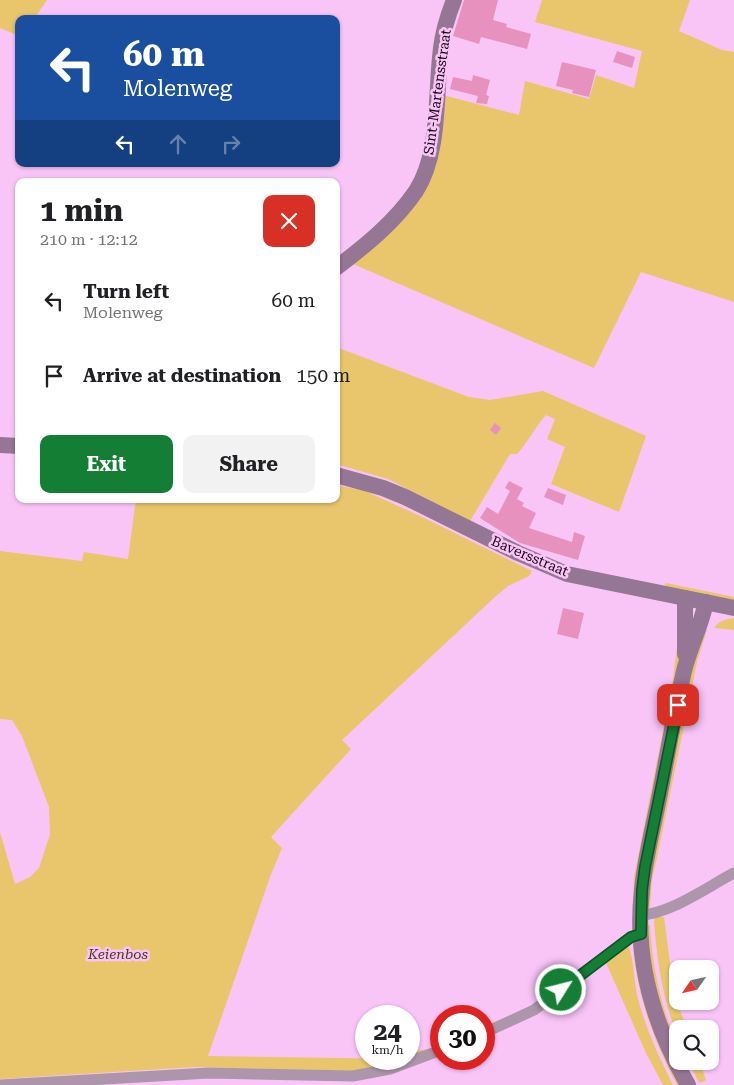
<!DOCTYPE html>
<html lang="en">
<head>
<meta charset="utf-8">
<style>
  :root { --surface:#fff; --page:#f2f2f2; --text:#202124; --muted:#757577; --accent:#137e34 }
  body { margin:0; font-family:"Roboto Serif",serif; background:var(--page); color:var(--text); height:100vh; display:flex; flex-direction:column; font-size:19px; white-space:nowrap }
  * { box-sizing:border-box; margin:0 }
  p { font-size:16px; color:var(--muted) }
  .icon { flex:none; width:28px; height:28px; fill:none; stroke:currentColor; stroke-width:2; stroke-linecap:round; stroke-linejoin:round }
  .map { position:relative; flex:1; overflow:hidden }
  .side { position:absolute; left:15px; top:178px; width:325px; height:325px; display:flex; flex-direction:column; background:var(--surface); border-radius:10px; box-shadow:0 1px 4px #0004 }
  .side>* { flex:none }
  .hud { position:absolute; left:15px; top:15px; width:325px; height:152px; border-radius:10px; box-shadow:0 1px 4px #0004; background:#1a4fa0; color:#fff; overflow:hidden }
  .needle { width:32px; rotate:236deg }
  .fabs { position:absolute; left:669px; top:960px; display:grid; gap:10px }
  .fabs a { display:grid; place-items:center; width:50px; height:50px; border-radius:10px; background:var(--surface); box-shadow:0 1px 4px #0004; font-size:25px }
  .speed { position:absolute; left:355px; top:1005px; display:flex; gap:10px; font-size:25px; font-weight:700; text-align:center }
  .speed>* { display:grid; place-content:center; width:65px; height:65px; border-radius:50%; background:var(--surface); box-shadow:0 1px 4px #0004; line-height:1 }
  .speed small { font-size:12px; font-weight:400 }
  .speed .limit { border:8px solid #d22; background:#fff; color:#111 }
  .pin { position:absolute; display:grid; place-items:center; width:42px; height:42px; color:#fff; margin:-21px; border-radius:10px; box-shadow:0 2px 8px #0006 }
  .me { position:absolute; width:55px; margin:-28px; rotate:54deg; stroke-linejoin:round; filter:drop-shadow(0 0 4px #0008) }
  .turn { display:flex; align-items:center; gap:18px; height:105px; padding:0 25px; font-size:22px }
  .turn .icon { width:65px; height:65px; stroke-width:2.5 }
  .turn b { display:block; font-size:35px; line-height:42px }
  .lanes { display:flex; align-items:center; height:48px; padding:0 25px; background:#0003; justify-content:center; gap:25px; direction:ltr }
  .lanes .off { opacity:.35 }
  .round { display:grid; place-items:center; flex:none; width:52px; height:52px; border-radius:10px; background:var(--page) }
  .overview { display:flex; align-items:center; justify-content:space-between; height:85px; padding:0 25px }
  h1 { font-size:30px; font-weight:700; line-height:38px }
  .cta { display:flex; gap:10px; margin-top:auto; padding:10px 25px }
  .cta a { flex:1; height:58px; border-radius:10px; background:var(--accent); color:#fff; font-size:20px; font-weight:700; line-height:58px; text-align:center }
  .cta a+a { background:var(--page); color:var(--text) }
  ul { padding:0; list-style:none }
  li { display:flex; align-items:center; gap:15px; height:75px; padding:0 25px }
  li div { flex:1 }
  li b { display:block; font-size:19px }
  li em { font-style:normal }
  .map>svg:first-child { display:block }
</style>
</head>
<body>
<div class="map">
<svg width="734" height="1085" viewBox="0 0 734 1085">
  <rect width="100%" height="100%" fill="#f9c5f7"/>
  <g fill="#e9c56c">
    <path d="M 0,0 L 47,0 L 34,19 L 19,19 L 19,36 L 0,28 Z"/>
    <path d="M 542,0 L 690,0 L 679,31 L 722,50 L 734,52 L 734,302 L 641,272 L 594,368 L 353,264 L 407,213 L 443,95 L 519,115 L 525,81 L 589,99 L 596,75 L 634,88 L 642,51 L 535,22 Z"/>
    <path d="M 336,347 L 469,397 L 490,400 L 543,391 L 646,436 L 619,512 L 551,484 L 565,447 L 547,439 L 555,419 L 546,415 C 535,427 528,442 517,454 L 510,454 L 470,521 L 388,479 L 336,464 Z"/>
    <path d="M 336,485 L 365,491 L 418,515 L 532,571 L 529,576 L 508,586 L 496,596 L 342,740 L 351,749 L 271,837 L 282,848 L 270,877 L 208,1056 L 409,1059 L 409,1052 L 441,1047 L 408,1060 L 361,1071 L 195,1067 L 0,1079 L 0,832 L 15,884 L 30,877 L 39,868 L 50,834 L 49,807 L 22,736 L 12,720 L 0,719 L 0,551 L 82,561 L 84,552 L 128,559 L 136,499 L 336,499 Z"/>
    <path d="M 666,583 L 734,597 L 734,602 L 663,588 Z"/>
    <path d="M 734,618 L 734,630 L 714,628 C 718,621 727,619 734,618 Z"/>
    <path d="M 703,629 L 707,630 L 697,662 L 657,858 L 652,880 L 650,908 L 647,907 L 647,894 L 691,672 Z"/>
    <path d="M 677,648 L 681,648 L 635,928 L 632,930 L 634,877 L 672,685 Z"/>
    <path d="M 655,917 L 664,917 L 674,994 L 687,1029 L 678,1029 L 677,1034 C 662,998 657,959 654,921 Z"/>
    <path d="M 646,925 L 650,925 C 652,967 661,1006 677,1045 L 677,1054 L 656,996 Z"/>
    <path d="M 628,945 C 634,958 634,983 638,999 C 646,1029 659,1057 673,1085 L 663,1085 L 646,1053 L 606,963 Z"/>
    <path d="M 633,947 L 636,949 L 681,1085 L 677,1085 C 653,1039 638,998 633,947 Z"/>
    <path d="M 689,1061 L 699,1061 L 706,1080 L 700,1083 L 698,1081 Z"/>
  </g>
  <g fill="#e791be">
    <path d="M 464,0 L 498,0 L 493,20 L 507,24 L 506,27 L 531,34 L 527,49 L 481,37 L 479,44 L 453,36 Z"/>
    <path d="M 617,51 L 635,57 L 632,68 L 613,62 Z"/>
    <path d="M 562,62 L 596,70 L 589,97 L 572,93 L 573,90 L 556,86 Z"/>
    <path d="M 473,75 L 490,80 L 486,95 L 489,96 L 487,104 L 476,103 L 478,96 L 450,89 L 453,77 L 472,81 Z"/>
    <path d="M 495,423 L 501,428 L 496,435 L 490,430 Z"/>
    <path d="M 509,481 L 523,488 L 517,499 L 524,503 L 522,506 L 536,513 L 529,528 L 572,542 L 574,532 L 585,536 L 578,560 L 520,543 L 480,518 L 487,507 L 498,514 L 510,491 L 505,488 Z"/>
    <path d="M 548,488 L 566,495 L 563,505 L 544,497 Z"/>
    <path d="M 563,608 L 584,613 L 578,639 L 557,634 Z"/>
  </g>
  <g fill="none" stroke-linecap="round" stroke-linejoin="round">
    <g stroke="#ad96ab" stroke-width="11">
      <path d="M 640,915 C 670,914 707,887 734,873"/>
      <path d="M 484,1033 L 534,1010 L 631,937 L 641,934"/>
      <path d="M 0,1085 L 209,1073 L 353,1076 L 390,1069 L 441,1050"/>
    </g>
    <g stroke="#967695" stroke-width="16">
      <path d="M 336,268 C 365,246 395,222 416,191 C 441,152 435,93 441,48 C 443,32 448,15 454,0"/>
      <path d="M 0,445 L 19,446"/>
      <path d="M 336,475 L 383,488 L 405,497 L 518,553 L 567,574 L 734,608"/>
      <path d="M 685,598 L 685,654"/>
      <path d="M 688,1085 C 654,1026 634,959 642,890 C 645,857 654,825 660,793 C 668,752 675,711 684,671 C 690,647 701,626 706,602"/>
    </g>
  </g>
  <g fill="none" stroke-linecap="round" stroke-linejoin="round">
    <defs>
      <path id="route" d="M 561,990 L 631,937 L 641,934 L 642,890 L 645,867 L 678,705"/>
    </defs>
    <use href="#route" stroke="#0c5222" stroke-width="12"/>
    <use href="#route" stroke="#137e34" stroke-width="9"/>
  </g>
  <g text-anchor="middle" stroke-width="5" stroke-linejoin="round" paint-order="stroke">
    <g font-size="14" fill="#180617" stroke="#f9c5f7">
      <text transform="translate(437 92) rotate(-82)" y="5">Sint-Martensstraat</text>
      <text transform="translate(530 556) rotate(23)" y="5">Baversstraat</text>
    </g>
    <g font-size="14" font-style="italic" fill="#4a3b14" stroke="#f9c5f7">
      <text x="118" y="959">Keienbos</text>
    </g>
  </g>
</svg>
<div class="fabs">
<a><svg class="needle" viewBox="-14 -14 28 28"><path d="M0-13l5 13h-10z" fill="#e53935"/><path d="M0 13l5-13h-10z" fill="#757577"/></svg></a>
<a><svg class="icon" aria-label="search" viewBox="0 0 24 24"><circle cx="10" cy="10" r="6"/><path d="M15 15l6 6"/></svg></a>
</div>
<div class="speed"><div>24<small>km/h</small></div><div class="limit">30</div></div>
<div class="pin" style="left:678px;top:705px;background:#d93025"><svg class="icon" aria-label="arrive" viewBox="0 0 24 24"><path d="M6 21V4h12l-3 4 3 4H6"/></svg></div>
<svg class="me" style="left:561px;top:990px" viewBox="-20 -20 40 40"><circle r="17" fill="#137e34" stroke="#fff" stroke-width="3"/><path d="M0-11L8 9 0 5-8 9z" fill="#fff"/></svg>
<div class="hud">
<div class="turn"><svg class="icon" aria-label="left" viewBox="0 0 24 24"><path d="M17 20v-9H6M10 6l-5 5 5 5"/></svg><div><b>60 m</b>Molenweg</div></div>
<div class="lanes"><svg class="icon" aria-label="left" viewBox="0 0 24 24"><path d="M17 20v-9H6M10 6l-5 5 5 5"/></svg><svg class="icon off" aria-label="ahead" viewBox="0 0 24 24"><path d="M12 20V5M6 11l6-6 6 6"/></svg><svg class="icon off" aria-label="right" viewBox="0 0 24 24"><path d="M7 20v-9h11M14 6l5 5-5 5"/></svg></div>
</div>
<section class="side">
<div class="overview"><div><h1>1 min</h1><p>210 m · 12:12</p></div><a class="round" style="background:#d93025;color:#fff"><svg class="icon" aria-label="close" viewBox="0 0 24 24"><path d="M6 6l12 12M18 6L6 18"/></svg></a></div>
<ul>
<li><svg class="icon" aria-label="left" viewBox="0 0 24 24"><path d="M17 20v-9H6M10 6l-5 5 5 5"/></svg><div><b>Turn left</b><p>Molenweg</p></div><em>60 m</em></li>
<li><svg class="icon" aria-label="arrive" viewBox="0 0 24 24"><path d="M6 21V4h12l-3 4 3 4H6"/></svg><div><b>Arrive at destination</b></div><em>150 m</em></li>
</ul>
<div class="cta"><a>Exit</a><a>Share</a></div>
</section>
</div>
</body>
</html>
